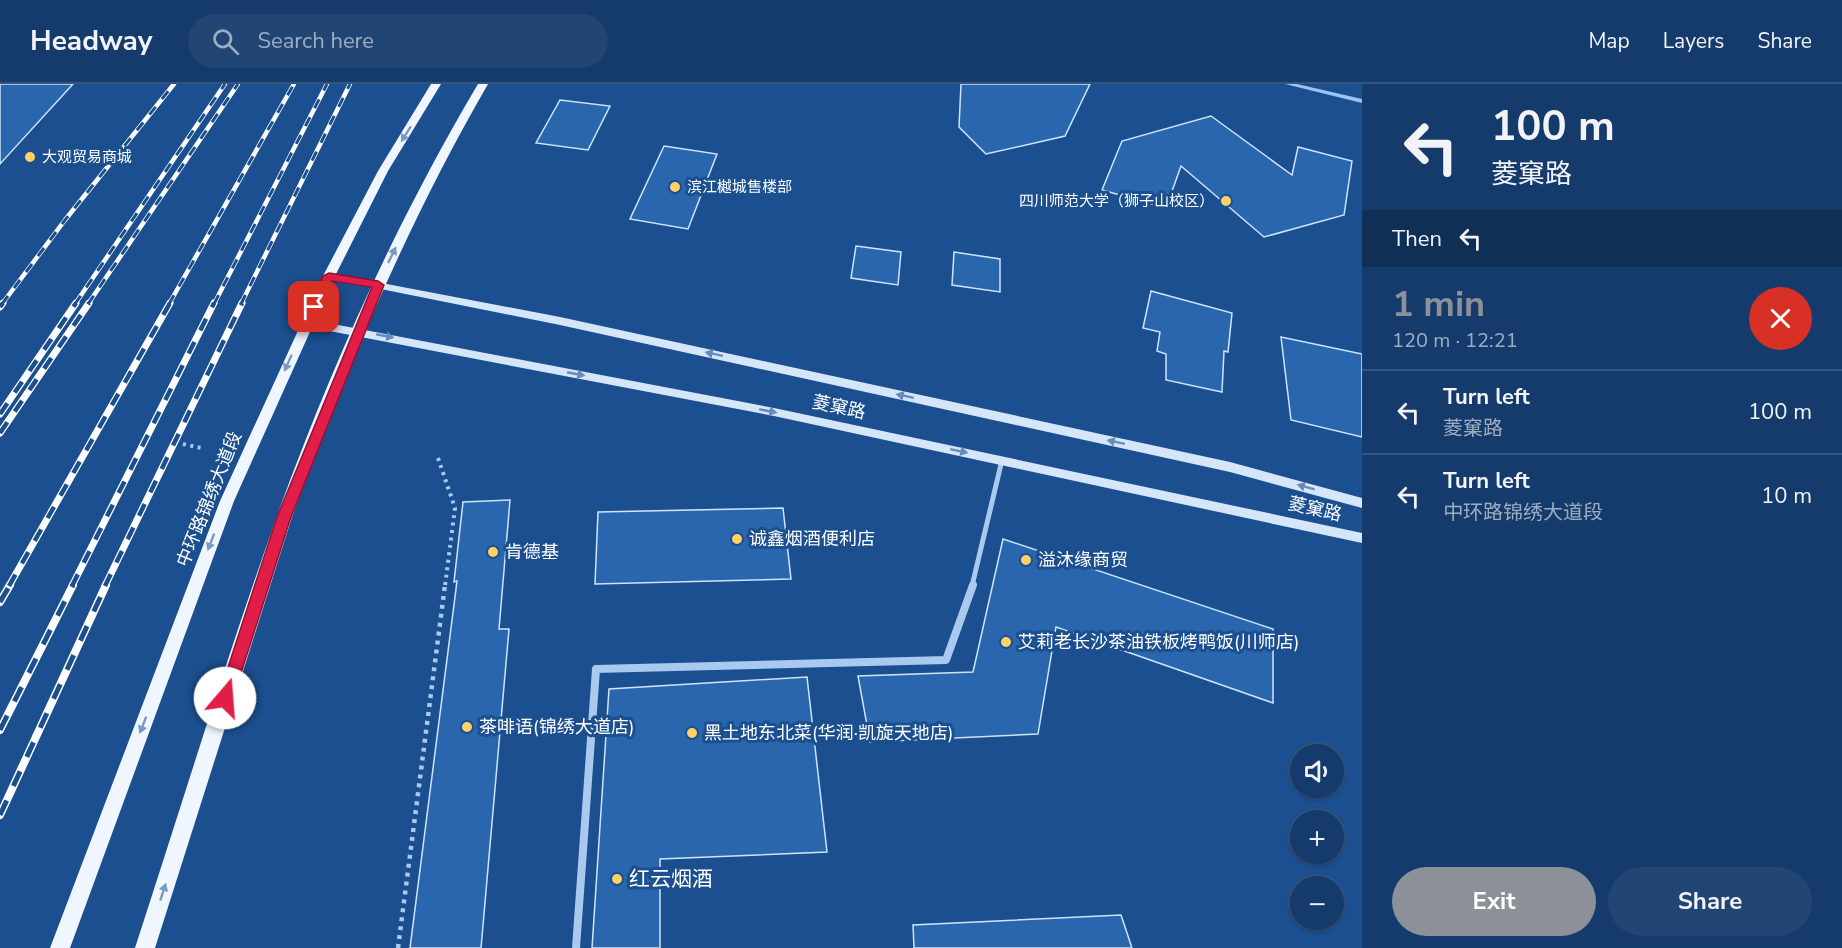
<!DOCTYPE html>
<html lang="en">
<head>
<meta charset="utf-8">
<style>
  :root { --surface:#143b6b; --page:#214673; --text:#f1f3f6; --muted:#9dadc1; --line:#33557e; --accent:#8c9099 }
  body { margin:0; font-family:"Nunito Sans","Noto Sans SC",sans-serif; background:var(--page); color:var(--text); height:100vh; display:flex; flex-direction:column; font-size:22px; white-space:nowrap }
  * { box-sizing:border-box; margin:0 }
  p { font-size:20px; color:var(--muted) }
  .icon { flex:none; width:33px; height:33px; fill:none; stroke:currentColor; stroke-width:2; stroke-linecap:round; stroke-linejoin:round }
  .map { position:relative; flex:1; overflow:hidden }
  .sheet { display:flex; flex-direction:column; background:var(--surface); width:480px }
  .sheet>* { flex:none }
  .top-card { background:#143b6b; color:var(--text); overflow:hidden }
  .tools { position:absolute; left:1290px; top:660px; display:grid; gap:12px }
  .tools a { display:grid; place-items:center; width:54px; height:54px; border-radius:50%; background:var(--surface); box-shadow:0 2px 4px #0004,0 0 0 2px var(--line); font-size:30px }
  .pin { position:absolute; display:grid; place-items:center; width:51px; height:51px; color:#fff; margin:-26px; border-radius:12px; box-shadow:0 3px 9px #0006 }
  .me { position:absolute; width:66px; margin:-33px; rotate:18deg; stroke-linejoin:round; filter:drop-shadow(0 0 4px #0008) }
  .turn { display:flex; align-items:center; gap:21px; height:126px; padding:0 30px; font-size:27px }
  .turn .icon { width:78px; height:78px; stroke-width:2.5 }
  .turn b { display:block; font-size:42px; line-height:51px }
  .then { display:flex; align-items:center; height:57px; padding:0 30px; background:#0003; gap:12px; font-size:22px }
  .round { display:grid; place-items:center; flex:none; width:63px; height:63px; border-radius:32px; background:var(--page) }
  .headline { display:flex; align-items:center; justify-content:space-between; height:102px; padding:0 30px }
  h1 { font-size:36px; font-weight:700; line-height:45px; color:var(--accent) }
  .button { display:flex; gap:12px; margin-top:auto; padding:12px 30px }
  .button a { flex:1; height:69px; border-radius:36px; background:var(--accent); color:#fff; font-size:24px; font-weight:700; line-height:69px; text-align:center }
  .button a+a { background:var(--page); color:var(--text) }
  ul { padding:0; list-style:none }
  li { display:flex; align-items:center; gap:18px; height:84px; padding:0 30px; border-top:2px solid var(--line) }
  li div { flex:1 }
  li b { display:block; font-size:22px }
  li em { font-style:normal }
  header { display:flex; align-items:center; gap:36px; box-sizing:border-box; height:84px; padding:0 30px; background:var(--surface); border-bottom:2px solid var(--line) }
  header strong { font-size:28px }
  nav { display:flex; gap:33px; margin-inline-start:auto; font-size:21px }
  .search { width:420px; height:54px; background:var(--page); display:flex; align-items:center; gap:15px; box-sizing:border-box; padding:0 21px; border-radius:33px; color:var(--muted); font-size:22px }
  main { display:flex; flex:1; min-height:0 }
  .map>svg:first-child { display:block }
</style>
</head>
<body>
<header>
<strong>Headway</strong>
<div class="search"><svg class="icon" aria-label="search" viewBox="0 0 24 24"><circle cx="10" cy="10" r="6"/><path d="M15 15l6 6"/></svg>Search here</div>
<nav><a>Map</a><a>Layers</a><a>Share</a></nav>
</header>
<main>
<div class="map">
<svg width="1362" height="864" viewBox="0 0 1362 864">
  <rect width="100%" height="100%" fill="#1b4f8f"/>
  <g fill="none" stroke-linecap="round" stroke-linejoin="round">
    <path fill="#9cc4f0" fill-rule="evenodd" d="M 1285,0 L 1297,0 L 1362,15 L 1362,19 Z"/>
  </g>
  <g fill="#2a66ad" stroke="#cfe3fa" stroke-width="1.5">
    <path d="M 0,0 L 73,0 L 0,80 Z"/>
    <path d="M 961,0 L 1090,0 L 1065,52 L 986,70 L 959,43 Z"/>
    <path d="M 560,16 L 610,22 L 588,66 L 536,59 Z"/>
    <path d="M 1211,32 L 1292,91 L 1298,63 L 1352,77 L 1344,131 L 1264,153 L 1181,82 L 1166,124 L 1102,106 L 1122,57 Z"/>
    <path d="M 664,62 L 717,70 L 688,145 L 630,135 Z"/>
    <path d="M 856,162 L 901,168 L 898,201 L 851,194 Z"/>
    <path d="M 954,168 L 1000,175 L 1000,208 L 952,201 Z"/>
    <path d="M 1151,207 L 1232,229 L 1228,268 L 1224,267 L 1222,308 L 1166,296 L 1166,270 L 1157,267 L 1160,248 L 1143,244 Z"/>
    <path d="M 1281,253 L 1362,270 L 1362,353 L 1291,336 Z"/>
    <path d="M 510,416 L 499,545 L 509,545 L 481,864 L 410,864 L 457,497 L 454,498 L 463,418 Z"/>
    <path d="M 783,424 L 791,495 L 595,500 L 598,428 Z"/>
    <path d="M 1003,455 L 1273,545 L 1273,619 L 1056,543 L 1038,650 L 870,658 L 858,592 L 973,588 Z"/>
    <path d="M 807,593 L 827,768 L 660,775 L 660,864 L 592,864 L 609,605 Z"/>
    <path d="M 1121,831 L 1132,864 L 914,864 L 913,841 Z"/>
  </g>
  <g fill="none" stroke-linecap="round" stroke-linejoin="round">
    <g stroke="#a9c9ee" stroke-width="4" stroke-dasharray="3 4.5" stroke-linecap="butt">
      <path d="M 183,360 L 201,364"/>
      <path d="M 438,374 L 455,424 L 445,502"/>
    </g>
    <path stroke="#a9c9ee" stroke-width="4.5" stroke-dasharray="4 5" stroke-linecap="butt" d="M 398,864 L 445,501"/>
    <path stroke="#a9c9ee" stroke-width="5" d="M 972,502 L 1002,376"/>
    <path stroke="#a9c9ee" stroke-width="8" d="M 576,864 L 596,585 L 946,576 L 973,501"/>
    <g fill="#d6e6fa" fill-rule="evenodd">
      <path d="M 329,189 L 560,233 L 1230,378 L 1362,414 L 1362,424 L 1230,388 L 560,241 L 326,194 L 324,192 Z"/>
      <path d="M 307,235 L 774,324 L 1362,449 L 1362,459 L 774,332 L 303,242 L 302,239 Z"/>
    </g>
    <g fill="#f0f6ff" fill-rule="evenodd">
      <path d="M 431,0 L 441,0 L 388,87 L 335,192 L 234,417 L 70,864 L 50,864 L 220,417 L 323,192 L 378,87 Z"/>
      <path d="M 478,0 L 488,0 C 408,138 347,283 292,433 L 155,864 L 135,864 C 182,720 226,575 277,432 C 331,282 397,137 478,0 Z"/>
    </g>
    <defs>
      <g id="rail-far2">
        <path d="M 2,220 L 65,136 L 174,0"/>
        <path d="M 75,220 L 225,0"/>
        <path d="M 88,220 L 238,0"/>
        <path d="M 169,220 L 294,0"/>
        <path d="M 214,220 L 327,0"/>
        <path d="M 241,220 L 350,0"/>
      </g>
      <g id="rail-far1">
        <path d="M 0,223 L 3,219"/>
        <path d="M 0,330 L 76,219"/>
        <path d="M 0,349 L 89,219"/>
        <path d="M 9,502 L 170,219"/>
        <path d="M 72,502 L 214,219"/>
        <path d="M 105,502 L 242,219"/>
      </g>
      <g id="rail">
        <path d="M 0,518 L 10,501"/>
        <path d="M 0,646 L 73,501"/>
        <path d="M 0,731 L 106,501"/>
      </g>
    </defs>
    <use href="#rail-far2" stroke="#fff" stroke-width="4.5"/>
    <use href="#rail-far1" stroke="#fff" stroke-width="7"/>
    <use href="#rail" stroke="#fff" stroke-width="8"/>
    <use href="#rail-far2" stroke="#1b4f8f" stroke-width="3" stroke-dasharray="10" stroke-linecap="butt"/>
    <use href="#rail-far1" stroke="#1b4f8f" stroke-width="4.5" stroke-dasharray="13" stroke-linecap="butt"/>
    <use href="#rail" stroke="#1b4f8f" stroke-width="5" stroke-dasharray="16" stroke-linecap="butt"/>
  </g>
  <defs><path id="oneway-solid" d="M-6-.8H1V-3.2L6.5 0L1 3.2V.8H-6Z" transform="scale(1.5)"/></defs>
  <g fill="#7b9ac1">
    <use href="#oneway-solid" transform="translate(406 50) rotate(122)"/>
    <use href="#oneway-solid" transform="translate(392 171) rotate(-64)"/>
    <use href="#oneway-solid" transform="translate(288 279) rotate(114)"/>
    <use href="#oneway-solid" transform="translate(211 458) rotate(111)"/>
    <use href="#oneway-solid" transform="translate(143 641) rotate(111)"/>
    <use href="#oneway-solid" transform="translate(163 808) rotate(-72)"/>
  </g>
  <g fill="#668bba">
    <use href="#oneway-solid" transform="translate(385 252) rotate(11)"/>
    <use href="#oneway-solid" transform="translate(714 270) rotate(-168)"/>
    <use href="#oneway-solid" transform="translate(576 290) rotate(11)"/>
    <use href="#oneway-solid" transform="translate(905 312) rotate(-168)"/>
    <use href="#oneway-solid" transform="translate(768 327) rotate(11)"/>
    <use href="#oneway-solid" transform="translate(1116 358) rotate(-168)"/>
    <use href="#oneway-solid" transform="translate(959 367) rotate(12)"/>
    <use href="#oneway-solid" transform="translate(1306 403) rotate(-165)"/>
  </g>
  <path fill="#e11d48" stroke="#92132f" stroke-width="1.5" d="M 329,189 L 378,197 L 384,201 L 291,433 L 233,614 L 231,620 L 225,622 L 220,620 L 218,614 L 277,433 L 372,203 L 332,197 L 318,226 L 310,226 L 308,223 L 323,192 Z"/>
  <g fill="#ffd166" stroke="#1b4f8f" stroke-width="2">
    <circle cx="30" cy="73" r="6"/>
    <circle cx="675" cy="103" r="6"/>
    <circle cx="1226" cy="117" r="6"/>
    <circle cx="737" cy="455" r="6"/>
    <circle cx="493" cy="468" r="6"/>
    <circle cx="1026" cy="476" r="6"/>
    <circle cx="1006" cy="558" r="6"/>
    <circle cx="467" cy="643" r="6"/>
    <circle cx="692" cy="649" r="6"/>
    <circle cx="617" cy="795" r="6"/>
  </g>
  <g text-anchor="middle" stroke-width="6" stroke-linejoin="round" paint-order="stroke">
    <g font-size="15" fill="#fff" stroke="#1b4f8f" text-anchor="start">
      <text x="42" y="78">大观贸易商城</text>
      <text x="687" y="108">滨江樾城售楼部</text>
      <text x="1214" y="122" text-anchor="end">四川师范大学（狮子山校区）</text>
    </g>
    <g font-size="18" fill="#fff" stroke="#1b4f8f">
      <text transform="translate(839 323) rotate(12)" y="6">菱窠路</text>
      <text transform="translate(209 415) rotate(-68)" y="6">中环路锦绣大道段</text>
      <text transform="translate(1315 425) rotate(13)" y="6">菱窠路</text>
    </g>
    <g font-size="18" fill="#fff" stroke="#1b4f8f" text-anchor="start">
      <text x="749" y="461">诚鑫烟酒便利店</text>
      <text x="505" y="474">肯德基</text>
      <text x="1038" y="482">溢沐缘商贸</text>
      <text x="1018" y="564">艾莉老长沙茶油铁板烤鸭饭(川师店)</text>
      <text x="479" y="649">茶啡语(锦绣大道店)</text>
      <text x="704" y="655">黑土地东北菜(华润·凯旋天地店)</text>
    </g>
    <g font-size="21" fill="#fff" stroke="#1b4f8f" text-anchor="start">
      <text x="629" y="802">红云烟酒</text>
    </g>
  </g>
</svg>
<div class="tools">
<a><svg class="icon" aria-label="sound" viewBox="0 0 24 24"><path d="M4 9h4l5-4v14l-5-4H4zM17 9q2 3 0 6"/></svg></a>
<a>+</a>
<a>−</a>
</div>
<div class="pin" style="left:314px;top:223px;background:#d93025"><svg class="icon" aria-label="arrive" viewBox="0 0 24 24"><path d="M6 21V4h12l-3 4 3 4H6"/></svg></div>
<svg class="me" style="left:225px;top:614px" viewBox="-20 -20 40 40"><circle r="19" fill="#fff"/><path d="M0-13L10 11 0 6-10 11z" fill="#e11d48"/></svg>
</div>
<section class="sheet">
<div class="top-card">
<div class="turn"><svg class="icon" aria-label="left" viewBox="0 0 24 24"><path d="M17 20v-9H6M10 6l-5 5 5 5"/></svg><div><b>100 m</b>菱窠路</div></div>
<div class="then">Then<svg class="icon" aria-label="left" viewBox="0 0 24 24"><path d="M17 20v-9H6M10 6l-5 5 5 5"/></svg></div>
</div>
<div class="headline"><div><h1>1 min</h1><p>120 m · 12:21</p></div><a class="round" style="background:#d93025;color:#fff"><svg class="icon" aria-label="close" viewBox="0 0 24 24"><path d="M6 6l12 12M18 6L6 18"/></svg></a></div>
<ul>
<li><svg class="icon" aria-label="left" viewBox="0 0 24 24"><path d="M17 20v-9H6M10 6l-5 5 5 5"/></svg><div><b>Turn left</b><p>菱窠路</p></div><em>100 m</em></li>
<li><svg class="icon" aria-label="left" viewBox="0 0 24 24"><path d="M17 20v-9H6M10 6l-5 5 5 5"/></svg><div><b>Turn left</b><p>中环路锦绣大道段</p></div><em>10 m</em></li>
</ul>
<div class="button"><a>Exit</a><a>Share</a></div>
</section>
</main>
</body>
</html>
